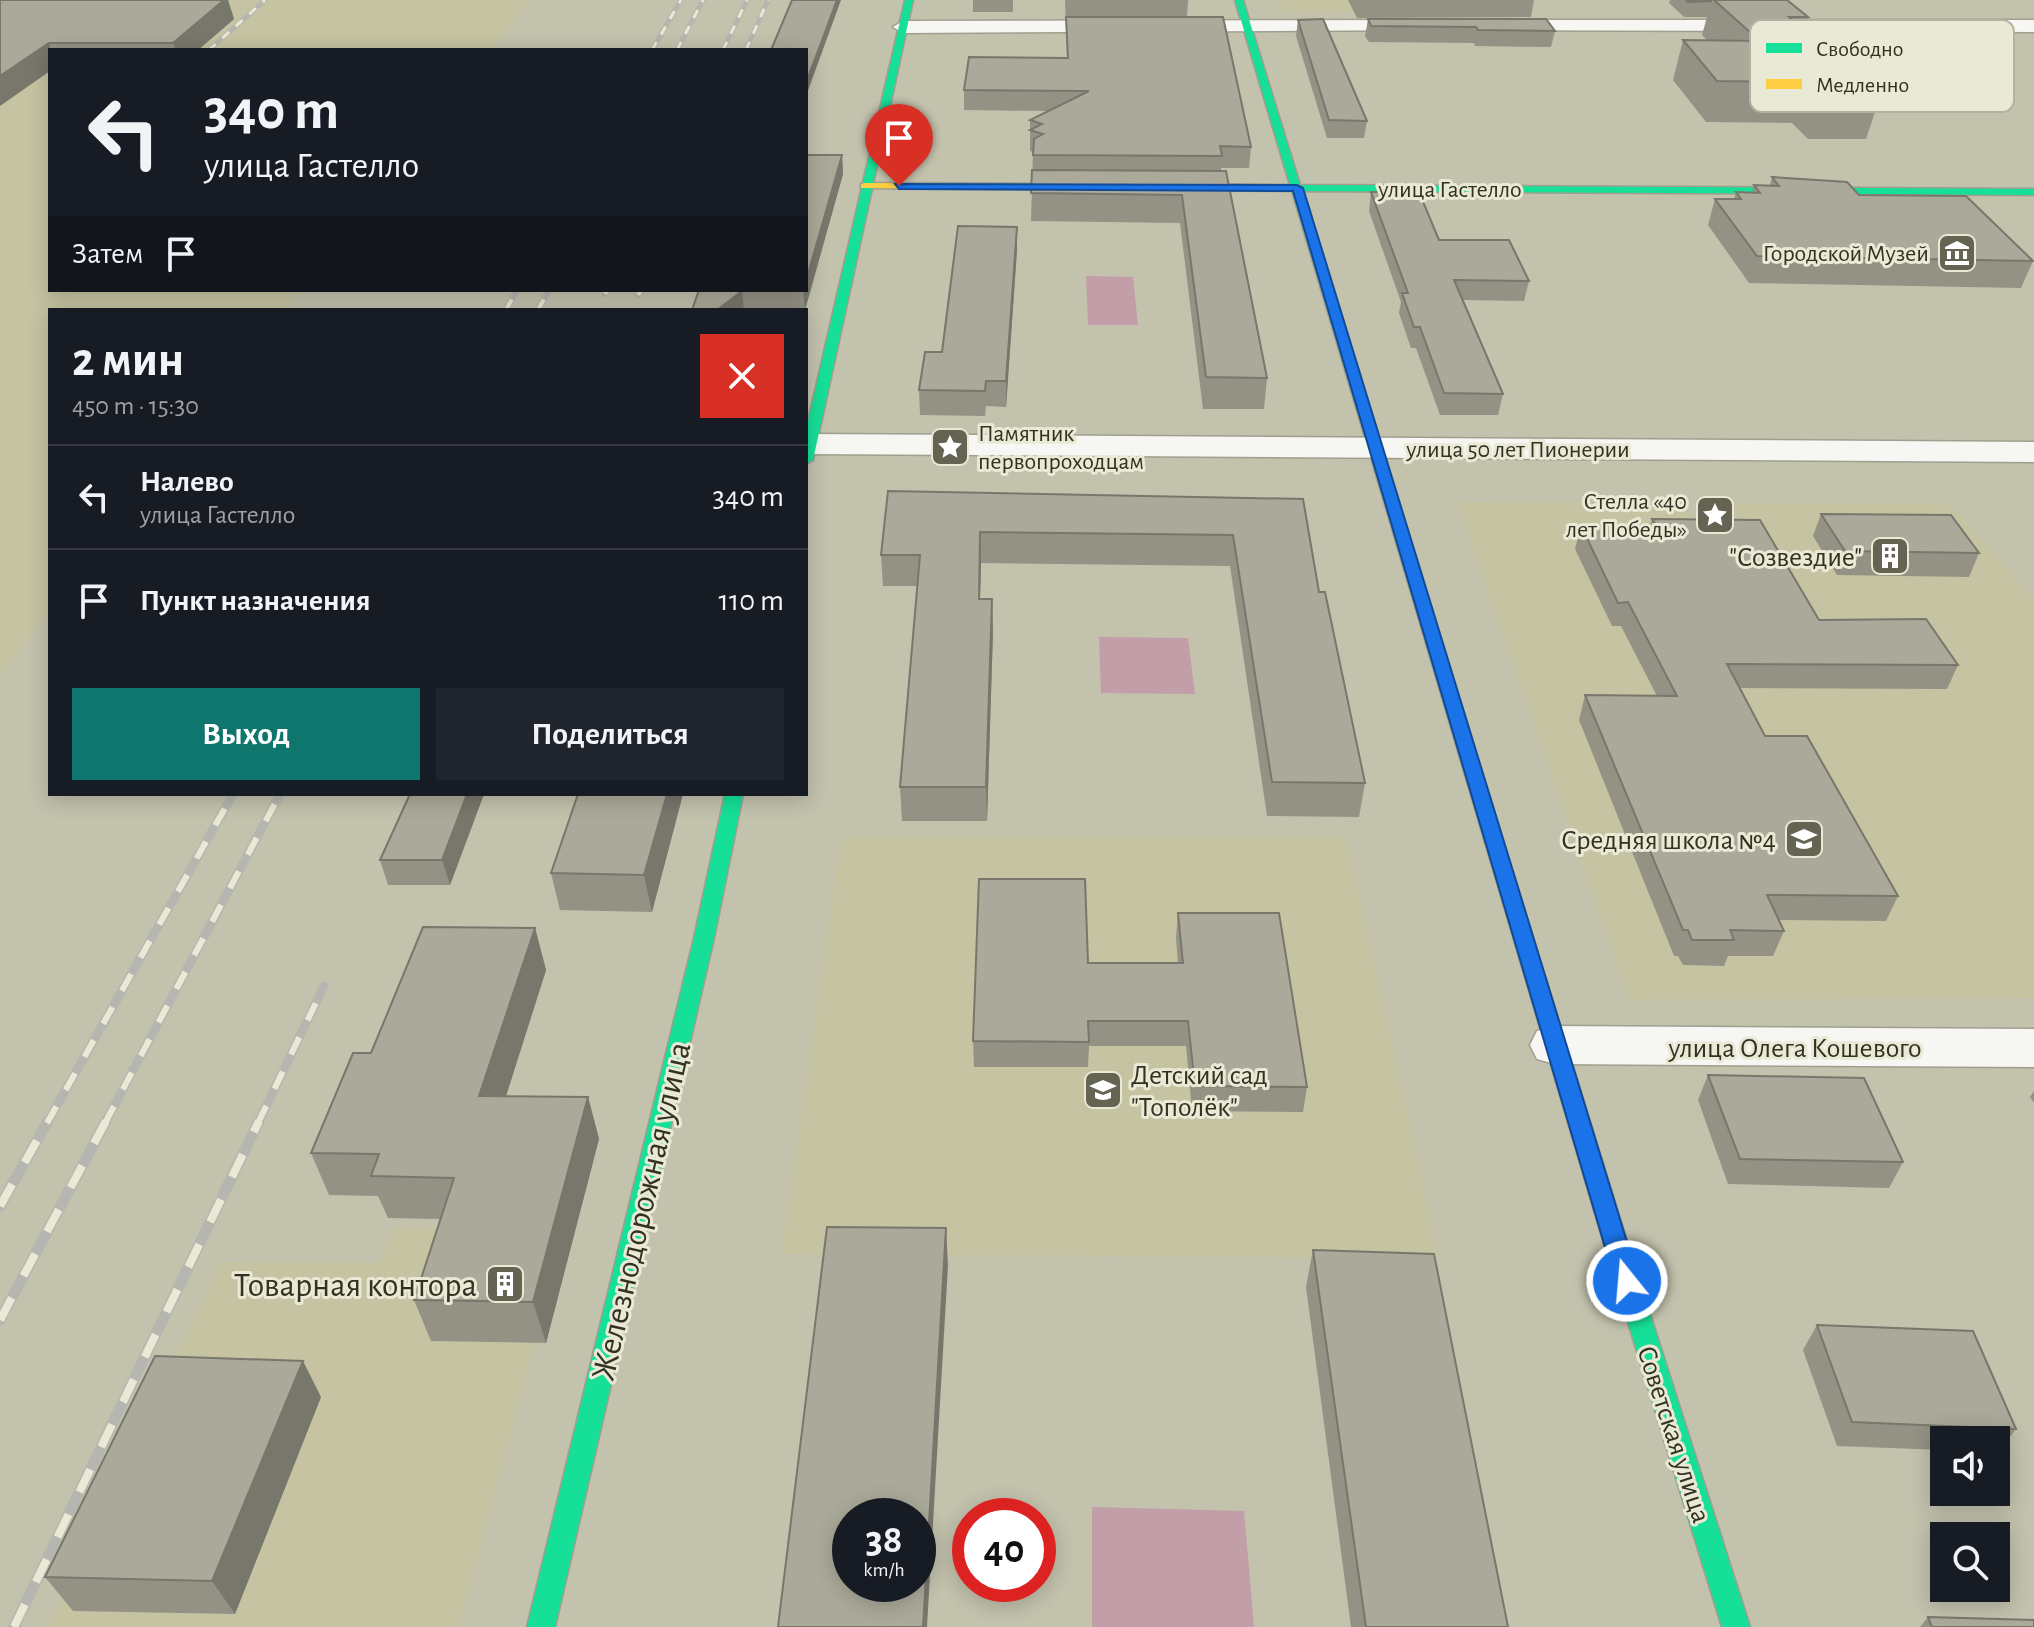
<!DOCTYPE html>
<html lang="ru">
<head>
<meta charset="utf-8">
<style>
  :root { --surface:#171b24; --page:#20242c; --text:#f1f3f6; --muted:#9ea1a6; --line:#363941; --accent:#0f766e }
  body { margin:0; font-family:"Alegreya Sans",sans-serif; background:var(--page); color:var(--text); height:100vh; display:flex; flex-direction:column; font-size:30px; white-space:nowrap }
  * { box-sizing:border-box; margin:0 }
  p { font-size:26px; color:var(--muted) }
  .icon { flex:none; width:44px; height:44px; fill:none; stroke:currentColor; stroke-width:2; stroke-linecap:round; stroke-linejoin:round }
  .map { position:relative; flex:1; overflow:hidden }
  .drawer { position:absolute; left:48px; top:308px; width:760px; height:488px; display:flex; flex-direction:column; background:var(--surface); border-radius:0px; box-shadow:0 4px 20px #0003 }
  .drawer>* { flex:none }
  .banner { position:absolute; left:48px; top:48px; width:760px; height:244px; border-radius:0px; box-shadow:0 4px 20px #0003; background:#171b24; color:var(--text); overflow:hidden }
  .buttons { position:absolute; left:1930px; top:1426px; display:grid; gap:16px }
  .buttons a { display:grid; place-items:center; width:80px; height:80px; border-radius:0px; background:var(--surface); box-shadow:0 4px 20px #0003; font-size:40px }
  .speed { position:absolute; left:832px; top:1498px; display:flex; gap:16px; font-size:40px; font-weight:700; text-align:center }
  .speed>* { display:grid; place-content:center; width:104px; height:104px; border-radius:50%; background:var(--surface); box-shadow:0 4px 20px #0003; line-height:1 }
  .speed small { font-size:20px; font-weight:400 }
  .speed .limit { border:12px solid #d22; background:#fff; color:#111 }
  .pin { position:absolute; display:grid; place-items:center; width:68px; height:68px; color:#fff; margin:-82px -34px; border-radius:50% 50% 50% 0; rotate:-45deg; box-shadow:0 0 8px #0007 }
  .pin .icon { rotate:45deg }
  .me { position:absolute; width:88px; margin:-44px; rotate:343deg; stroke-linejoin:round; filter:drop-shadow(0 0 6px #0008) }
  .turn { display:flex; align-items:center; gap:28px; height:168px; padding:0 24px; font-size:36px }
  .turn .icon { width:104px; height:104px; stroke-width:2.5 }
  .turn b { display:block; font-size:56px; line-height:68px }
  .then { display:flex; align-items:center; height:76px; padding:0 24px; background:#0003; gap:16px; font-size:30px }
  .round { display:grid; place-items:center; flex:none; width:84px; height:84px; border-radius:0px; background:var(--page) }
  .summary { display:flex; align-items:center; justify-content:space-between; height:136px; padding:0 24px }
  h1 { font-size:48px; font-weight:700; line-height:60px }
  .action { display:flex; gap:16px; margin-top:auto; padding:16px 24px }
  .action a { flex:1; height:92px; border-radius:0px; background:var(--accent); color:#fff; font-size:32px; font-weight:700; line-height:92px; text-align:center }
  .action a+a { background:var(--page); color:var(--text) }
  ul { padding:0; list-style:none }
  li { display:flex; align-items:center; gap:24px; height:104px; padding:0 24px; border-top:2px solid var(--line) }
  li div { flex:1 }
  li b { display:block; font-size:30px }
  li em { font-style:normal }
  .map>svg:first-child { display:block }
</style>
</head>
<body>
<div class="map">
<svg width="2034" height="1627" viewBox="0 0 2034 1627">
  <rect width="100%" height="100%" fill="#c3c2ad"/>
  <g fill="#c5c3a1">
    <path d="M 0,0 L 531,0 L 492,50 L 50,50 L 50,290 L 303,290 L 287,310 L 50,310 L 50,611 L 0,675 Z"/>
    <path d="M 1278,0 L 1522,0 L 1532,13 L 1283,12 Z"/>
    <path d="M 1457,502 L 1683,503 L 1696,526 L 1744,525 L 1731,503 L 1950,504 L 2034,599 L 2034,998 L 1629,1000 Z"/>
    <path d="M 841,837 L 1347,837 L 1439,1258 L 781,1254 Z"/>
    <path d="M 394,1227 L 467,1227 L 535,1343 L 459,1627 L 48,1627 L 221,1262 L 379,1263 Z"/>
  </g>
  <g fill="#c29ea9">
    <path d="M 1086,276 L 1133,277 L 1138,325 L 1088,325 Z"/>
    <path d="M 1099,637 L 1188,638 L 1195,694 L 1101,693 Z"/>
    <path d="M 1092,1507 L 1244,1511 L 1254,1627 L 1092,1627 Z"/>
  </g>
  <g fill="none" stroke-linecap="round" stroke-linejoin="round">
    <defs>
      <g id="street">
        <path d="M 1428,20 L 1435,22 L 1438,26 L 1435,30 L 903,33 L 893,27 L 903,21 Z"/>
        <path d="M 1493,20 L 2034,20 L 2034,32 L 1486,30 L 1483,26 L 1486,22 Z"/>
        <path d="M 809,434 L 2034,442 L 2034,462 L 809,454 L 806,453 L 806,435 Z"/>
        <path d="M 1555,1026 L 2034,1029 L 2034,1067 L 1555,1064 L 1537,1059 L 1530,1045 L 1537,1031 Z"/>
      </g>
      <g id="fast">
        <path d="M 905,0 L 913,0 L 813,460 L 806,464 L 806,430 Z"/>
        <path d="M 1235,0 L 1243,0 L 1300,185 L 2034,189 L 2034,195 L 1302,191 L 1498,825 L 1495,829 L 1489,831 L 1480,825 L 1292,191 L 1168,190 L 1163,187 L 1168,184 L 1290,185 Z"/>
        <path d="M 725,794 L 743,794 L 714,938 L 555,1627 L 527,1627 L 694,938 Z"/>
        <path d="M 1622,1254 L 1630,1257 L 1634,1264 L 1750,1627 L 1722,1627 L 1610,1264 L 1614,1257 Z"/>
      </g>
      <g id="slow">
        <path d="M 865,183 L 1091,184 L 1096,187 L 1091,190 L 861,188 L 861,184 Z"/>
        <path d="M 1489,819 L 1498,825 L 1634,1264 L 1630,1271 L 1622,1274 L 1614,1271 L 1610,1264 L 1480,825 Z"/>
      </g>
    </defs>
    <use href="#street" stroke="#a09f8f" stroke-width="3"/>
    <use href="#fast" stroke="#a09f8f" stroke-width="3"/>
    <use href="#slow" stroke="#a09f8f" stroke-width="3"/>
    <use href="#street" fill="#f6f6f3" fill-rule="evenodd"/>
    <use href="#fast" fill="#16e098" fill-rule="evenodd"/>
    <use href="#slow" fill="#ffcf43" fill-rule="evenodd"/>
    <defs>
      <g id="rail-far3">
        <path d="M 209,50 L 265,0"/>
        <path d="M 652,50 L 681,0"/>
        <path d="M 677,50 L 703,0"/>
        <path d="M 723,50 L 747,0"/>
        <path d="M 746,50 L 768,0"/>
      </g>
      <g id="rail-far2">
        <path d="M 605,294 L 607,290"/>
        <path d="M 638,295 L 641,290"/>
        <path d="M 506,310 L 517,290"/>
        <path d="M 538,310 L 549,290"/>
      </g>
      <g id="rail-far1">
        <path d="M 47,1123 L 233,794"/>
        <path d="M 105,1123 L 280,794"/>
        <path d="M 258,1123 L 324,986"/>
      </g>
      <g id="rail">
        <path d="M 0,1206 L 48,1121"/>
        <path d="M 0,1320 L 106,1121"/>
        <path d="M 14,1627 L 259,1121"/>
      </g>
    </defs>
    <use href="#rail-far3" stroke="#b6b6b0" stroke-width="5"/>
    <use href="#rail-far2" stroke="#b6b6b0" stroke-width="6"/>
    <use href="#rail-far1" stroke="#b6b6b0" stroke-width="9"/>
    <use href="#rail" stroke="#b6b6b0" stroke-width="11"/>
    <use href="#rail-far3" stroke="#eae9d6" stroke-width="3" stroke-dasharray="9" stroke-linecap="butt"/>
    <use href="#rail-far2" stroke="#eae9d6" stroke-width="4" stroke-dasharray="12" stroke-linecap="butt"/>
    <use href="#rail-far1" stroke="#eae9d6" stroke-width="6" stroke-dasharray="19" stroke-linecap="butt"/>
    <use href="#rail" stroke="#eae9d6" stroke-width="8" stroke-dasharray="25" stroke-linecap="butt"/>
  </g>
  <g fill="#939284">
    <path d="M 0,0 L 228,0 L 234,19 L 198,50 L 50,50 Z"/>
    <rect x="973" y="0" width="40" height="12"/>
    <path d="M 1065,0 L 1188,0 L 1187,17 L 1251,147 L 1249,168 L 1221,168 L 1221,171 L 1267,378 L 1264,409 L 1203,409 L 1180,223 L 1031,221 L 1033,152 L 1030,151 L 1030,120 L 1049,111 L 964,110 L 964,90 L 1067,58 Z"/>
    <path d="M 1348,0 L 1534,0 L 1531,17 L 1357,18 Z"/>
    <path d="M 1670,0 L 1787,0 L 1808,17 L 1804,30 L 1880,97 L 1866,139 L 1808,139 L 1792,123 L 1706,122 L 1673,80 L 1683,40 L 1708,41 L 1702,35 L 1707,17 L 1684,17 L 1669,3 Z"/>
    <path d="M 1368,19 L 1555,31 L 1551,47 L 1475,46 L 1474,43 L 1369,42 L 1365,36 Z"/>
    <path d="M 1298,20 L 1367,121 L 1364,138 L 1327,138 L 1296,36 Z"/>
    <path d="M 842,155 L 843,174 L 805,310 L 692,310 Z"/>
    <path d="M 1772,177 L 1859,195 L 2033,261 L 2021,288 L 1749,283 L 1708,225 L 1715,199 L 1734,199 L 1736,192 L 1752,193 L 1754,185 L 1770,185 Z"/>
    <path d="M 1371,192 L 1439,240 L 1529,281 L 1524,301 L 1463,300 L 1503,394 L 1498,415 L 1440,415 L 1416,348 L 1411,348 L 1399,313 L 1401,302 L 1369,211 Z"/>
    <path d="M 1017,250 L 1006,407 L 986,406 L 985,416 L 920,415 L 919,390 L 942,352 Z"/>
    <path d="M 888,491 L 1303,499 L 1319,592 L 1365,783 L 1359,817 L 1267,816 L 1230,566 L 981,563 L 980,599 L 993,631 L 987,821 L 902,821 L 900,787 L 918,586 L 883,586 L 881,555 Z"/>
    <path d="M 1821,514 L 1979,553 L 1969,577 L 1837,575 L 1813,536 Z"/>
    <path d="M 1652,519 L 1819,620 L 1958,665 L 1947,689 L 1740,688 L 1765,736 L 1898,896 L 1886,921 L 1779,920 L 1784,931 L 1773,956 L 1728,956 L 1724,966 L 1683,965 L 1678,956 L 1674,956 L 1579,720 L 1585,695 L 1657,696 L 1621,626 L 1612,626 L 1575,549 L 1581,526 L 1650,526 Z"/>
    <path d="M 410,794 L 484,794 L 450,885 L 388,885 L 380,860 Z"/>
    <path d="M 683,794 L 652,912 L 560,910 L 551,873 Z"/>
    <path d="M 1178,913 L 1307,1087 L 1303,1112 L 1192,1111 L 1186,1046 L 1089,1046 L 1088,1067 L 974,1067 L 973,1041 L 1088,963 L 1178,963 L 1176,938 Z"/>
    <path d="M 535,928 L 546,970 L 506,1096 L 588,1097 L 599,1139 L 546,1343 L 431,1341 L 414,1300 L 440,1219 L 388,1218 L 378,1196 L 329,1195 L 311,1153 L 371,1053 Z"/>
    <path d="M 1708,1075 L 1903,1162 L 1889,1188 L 1728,1184 L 1698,1100 Z"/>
    <path d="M 2034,1091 L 2034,1103 L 2030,1097 Z"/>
    <path d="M 1313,1250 L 1508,1627 L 1351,1627 L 1306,1287 Z"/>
    <path d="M 1817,1325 L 2016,1429 L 1998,1453 L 1996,1453 L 1996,1440 L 1944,1440 L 1944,1450 L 1837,1446 L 1803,1350 Z"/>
    <path d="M 321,1397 L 235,1614 L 73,1611 L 45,1577 Z"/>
    <path d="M 1928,1617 L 2034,1627 L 1920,1627 Z"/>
  </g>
  <g fill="#78776c">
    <path d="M 224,0 L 228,0 L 234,19 L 198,50 L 176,50 L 173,43 Z"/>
    <path d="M 837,0 L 841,0 L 806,96 L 806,83 Z"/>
    <path d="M 49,43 L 51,50 L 50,71 L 0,106 L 0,76 Z"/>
    <path d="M 842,155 L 843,174 L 805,310 L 803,291 L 806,290 L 806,281 Z"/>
    <path d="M 1017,227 L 1017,250 L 1006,407 L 1006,381 Z"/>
    <path d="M 742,291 L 744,310 L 717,310 Z"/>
    <path d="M 980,532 L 981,563 L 979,631 L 979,599 Z"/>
    <path d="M 992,599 L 993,631 L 987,821 L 986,787 Z"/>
    <path d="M 467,794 L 484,794 L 450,885 L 442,860 Z"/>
    <path d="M 667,794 L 683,794 L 652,912 L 644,875 Z"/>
    <path d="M 535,928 L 546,970 L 493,1137 L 479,1096 Z"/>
    <path d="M 588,1097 L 599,1139 L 546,1343 L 533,1302 Z"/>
    <path d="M 946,1228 L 948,1265 L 927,1627 L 923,1627 Z"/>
    <path d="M 303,1361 L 321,1397 L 235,1614 L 212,1581 Z"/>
  </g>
  <g fill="#abaa9a" stroke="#78776c" stroke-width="2" fill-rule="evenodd">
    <path d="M 0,0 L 224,0 L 173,43 L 49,43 L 0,76 Z"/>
    <path d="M 792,0 L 837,0 L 806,83 L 806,50 L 771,50 Z"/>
    <path d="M 1686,0 L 1711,0 L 1711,1 L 1688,2 Z"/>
    <path d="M 1714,0 L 1787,0 L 1808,17 L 1789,17 L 1880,97 L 1821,97 L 1804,82 L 1717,81 L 1683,40 L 1760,41 Z"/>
    <path d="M 1066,17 L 1223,17 L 1251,147 L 1220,146 L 1222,156 L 1033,155 L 1034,139 L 1043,134 L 1030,130 L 1042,124 L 1030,120 L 1089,91 L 964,90 L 969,57 L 1068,58 Z"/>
    <path d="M 1323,19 L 1367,121 L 1329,120 L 1298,20 Z"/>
    <path d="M 1368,19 L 1546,19 L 1555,31 L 1478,30 L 1476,27 L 1371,26 Z"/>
    <path d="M 806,155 L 842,155 L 806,281 Z"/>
    <path d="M 1032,170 L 1226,171 L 1267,378 L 1206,377 L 1182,195 L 1031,193 Z"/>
    <path d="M 1772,177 L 1847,182 L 1859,195 L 1966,196 L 2033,261 L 1757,256 L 1715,199 L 1741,199 L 1736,192 L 1760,193 L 1754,185 L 1779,186 Z"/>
    <path d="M 1371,192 L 1419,192 L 1439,240 L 1509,240 L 1529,281 L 1454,280 L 1503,394 L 1444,393 L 1420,327 L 1414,327 L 1402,293 L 1408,293 Z"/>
    <path d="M 958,226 L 1017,227 L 1006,381 L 986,381 L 985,391 L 919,390 L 925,352 L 942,352 Z"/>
    <path d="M 699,290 L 803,290 L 742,291 L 717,310 L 692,310 Z"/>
    <path d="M 888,491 L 1303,499 L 1319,592 L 1325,592 L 1365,783 L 1272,782 L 1233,535 L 980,532 L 979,599 L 992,599 L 986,787 L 900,787 L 920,555 L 881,555 Z"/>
    <path d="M 1821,514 L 1951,515 L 1979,553 L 1845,551 Z"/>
    <path d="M 1652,519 L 1760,520 L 1819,620 L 1926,619 L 1958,665 L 1727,664 L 1765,736 L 1807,736 L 1898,896 L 1767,895 L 1784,931 L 1730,930 L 1734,940 L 1692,940 L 1688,930 L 1683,930 L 1585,695 L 1677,696 L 1628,602 L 1618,603 L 1581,526 L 1657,526 Z"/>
    <path d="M 410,794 L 467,794 L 442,860 L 380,860 Z"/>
    <path d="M 578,794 L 667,794 L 644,875 L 551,873 Z"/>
    <path d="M 979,879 L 1085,879 L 1088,963 L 1183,963 L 1178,913 L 1279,913 L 1307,1087 L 1195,1086 L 1188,1021 L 1088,1021 L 1089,1042 L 973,1041 Z"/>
    <path d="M 423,927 L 535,928 L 479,1096 L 588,1097 L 533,1302 L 414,1300 L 454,1178 L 371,1176 L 379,1154 L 311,1153 L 353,1053 L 371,1053 Z"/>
    <path d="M 1708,1075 L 1864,1078 L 1903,1162 L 1740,1159 Z"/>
    <path d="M 827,1227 L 946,1228 L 923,1627 L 778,1627 ZM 850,1516 L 918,1516 L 918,1584 L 850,1584 Z"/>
    <path d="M 1313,1250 L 1434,1254 L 1508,1627 L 1366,1627 Z"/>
    <path d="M 1817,1325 L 1973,1331 L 2016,1429 L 1852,1422 Z"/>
    <path d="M 155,1356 L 303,1361 L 212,1581 L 45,1577 Z"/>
    <path d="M 1928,1617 L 2034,1620 L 2034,1627 L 1932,1627 Z"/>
  </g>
  <path fill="#1a73e8" stroke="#114b97" stroke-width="2" d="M 895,184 L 1297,185 L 1303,188 L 1639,1281 L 1635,1288 L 1627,1291 L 1618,1288 L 1615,1281 L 1293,191 L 899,189 Z"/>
  <defs>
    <symbol id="museum-square" viewBox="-11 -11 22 22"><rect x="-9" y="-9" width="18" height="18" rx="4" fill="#656453" stroke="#eae9d6"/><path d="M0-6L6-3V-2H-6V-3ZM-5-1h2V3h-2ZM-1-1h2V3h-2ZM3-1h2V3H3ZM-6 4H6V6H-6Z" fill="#fff"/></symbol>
    <symbol id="sight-square" viewBox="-11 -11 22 22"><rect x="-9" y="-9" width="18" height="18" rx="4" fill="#656453" stroke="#eae9d6"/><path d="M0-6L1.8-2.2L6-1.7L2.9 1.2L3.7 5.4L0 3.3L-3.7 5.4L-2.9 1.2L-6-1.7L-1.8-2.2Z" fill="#fff"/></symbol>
    <symbol id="building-square" viewBox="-11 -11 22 22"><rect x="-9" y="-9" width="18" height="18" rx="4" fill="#656453" stroke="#eae9d6"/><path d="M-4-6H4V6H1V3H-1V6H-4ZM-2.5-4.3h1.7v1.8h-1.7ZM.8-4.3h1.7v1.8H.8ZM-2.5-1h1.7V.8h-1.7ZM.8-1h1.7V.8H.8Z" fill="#fff"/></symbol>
    <symbol id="school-square" viewBox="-11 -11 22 22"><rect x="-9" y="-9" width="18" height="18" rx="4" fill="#656453" stroke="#eae9d6"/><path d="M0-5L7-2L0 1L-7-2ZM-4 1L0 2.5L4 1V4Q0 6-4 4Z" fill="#fff"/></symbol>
  </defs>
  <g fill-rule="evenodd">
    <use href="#museum-square" x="1935" y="231" width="44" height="44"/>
    <use href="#sight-square" x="928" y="425" width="44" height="44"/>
    <use href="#sight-square" x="1693" y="493" width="44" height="44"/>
    <use href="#building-square" x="1868" y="534" width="44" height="44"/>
    <use href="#school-square" x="1782" y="817" width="44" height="44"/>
    <use href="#school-square" x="1081" y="1068" width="44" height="44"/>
    <use href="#building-square" x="483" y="1262" width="44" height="44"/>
  </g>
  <g text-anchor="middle" stroke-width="6" stroke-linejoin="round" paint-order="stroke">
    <g font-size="24" fill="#323223" stroke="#eae9d6">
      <text x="1450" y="197">улица Гастелло</text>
      <text x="1518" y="457">улица 50 лет Пионерии</text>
    </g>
    <g font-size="24" fill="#323223" stroke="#eae9d6" text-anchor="end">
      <text x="1929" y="261">Городской Музей</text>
      <text x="978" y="441" text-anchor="start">Памятник<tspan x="978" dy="28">первопроходцам</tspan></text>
      <text x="1687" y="509">Стелла «40<tspan x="1687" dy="28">лет Победы»</tspan></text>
    </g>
    <g font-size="28" fill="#323223" stroke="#eae9d6" text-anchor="end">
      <text x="1862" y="566">"Созвездие"</text>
      <text x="1776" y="849">Средняя школа №4</text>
      <text x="1131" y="1084" text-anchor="start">Детский сад<tspan x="1131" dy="32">"Тополёк"</tspan></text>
    </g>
    <g font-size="28" fill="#323223" stroke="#eae9d6">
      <text x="1795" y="1057">улица Олега Кошевого</text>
      <text transform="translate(1675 1434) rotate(72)" y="10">Советская улица</text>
    </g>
    <g font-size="34" fill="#323223" stroke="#eae9d6">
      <text transform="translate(640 1211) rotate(-77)" y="12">Железнодорожная улица</text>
    </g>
    <g font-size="34" fill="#323223" stroke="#eae9d6" text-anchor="end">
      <text x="477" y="1296">Товарная контора</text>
    </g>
  </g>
  <rect x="1750" y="20" width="264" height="92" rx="12" fill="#eae9d6" stroke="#b3b2a0" stroke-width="2"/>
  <rect x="1766" y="43" width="36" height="10" fill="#16e098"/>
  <rect x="1766" y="79" width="36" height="10" fill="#ffcf43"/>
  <g font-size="22" fill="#323223">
    <text x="1816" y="56">Свободно</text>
    <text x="1816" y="92">Медленно</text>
  </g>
</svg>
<div class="buttons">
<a><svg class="icon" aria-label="sound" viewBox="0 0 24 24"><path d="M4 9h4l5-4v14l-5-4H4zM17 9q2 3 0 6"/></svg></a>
<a><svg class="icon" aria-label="search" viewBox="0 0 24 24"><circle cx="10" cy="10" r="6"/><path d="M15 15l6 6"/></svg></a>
</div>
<div class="speed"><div>38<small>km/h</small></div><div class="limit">40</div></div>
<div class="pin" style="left:899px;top:186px;background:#d93025"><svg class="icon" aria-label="arrive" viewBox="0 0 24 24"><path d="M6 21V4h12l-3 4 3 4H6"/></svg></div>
<svg class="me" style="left:1627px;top:1281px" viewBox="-20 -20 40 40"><circle r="17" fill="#1a73e8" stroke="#fff" stroke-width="3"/><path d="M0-11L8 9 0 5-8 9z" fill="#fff"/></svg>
<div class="banner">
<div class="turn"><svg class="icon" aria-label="left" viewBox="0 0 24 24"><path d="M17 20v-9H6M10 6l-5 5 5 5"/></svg><div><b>340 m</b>улица Гастелло</div></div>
<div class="then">Затем<svg class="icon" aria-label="arrive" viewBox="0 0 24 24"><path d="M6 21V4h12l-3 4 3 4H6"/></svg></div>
</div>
<section class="drawer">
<div class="summary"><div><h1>2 мин</h1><p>450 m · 15:30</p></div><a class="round" style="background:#d93025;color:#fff"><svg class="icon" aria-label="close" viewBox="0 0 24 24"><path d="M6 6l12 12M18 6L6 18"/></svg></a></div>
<ul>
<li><svg class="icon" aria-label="left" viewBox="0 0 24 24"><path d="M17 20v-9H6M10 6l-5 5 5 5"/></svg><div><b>Налево</b><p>улица Гастелло</p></div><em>340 m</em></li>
<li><svg class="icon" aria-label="arrive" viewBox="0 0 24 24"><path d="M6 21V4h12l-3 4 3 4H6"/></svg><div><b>Пункт назначения</b></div><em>110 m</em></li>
</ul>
<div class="action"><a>Выход</a><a>Поделиться</a></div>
</section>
</div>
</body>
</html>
